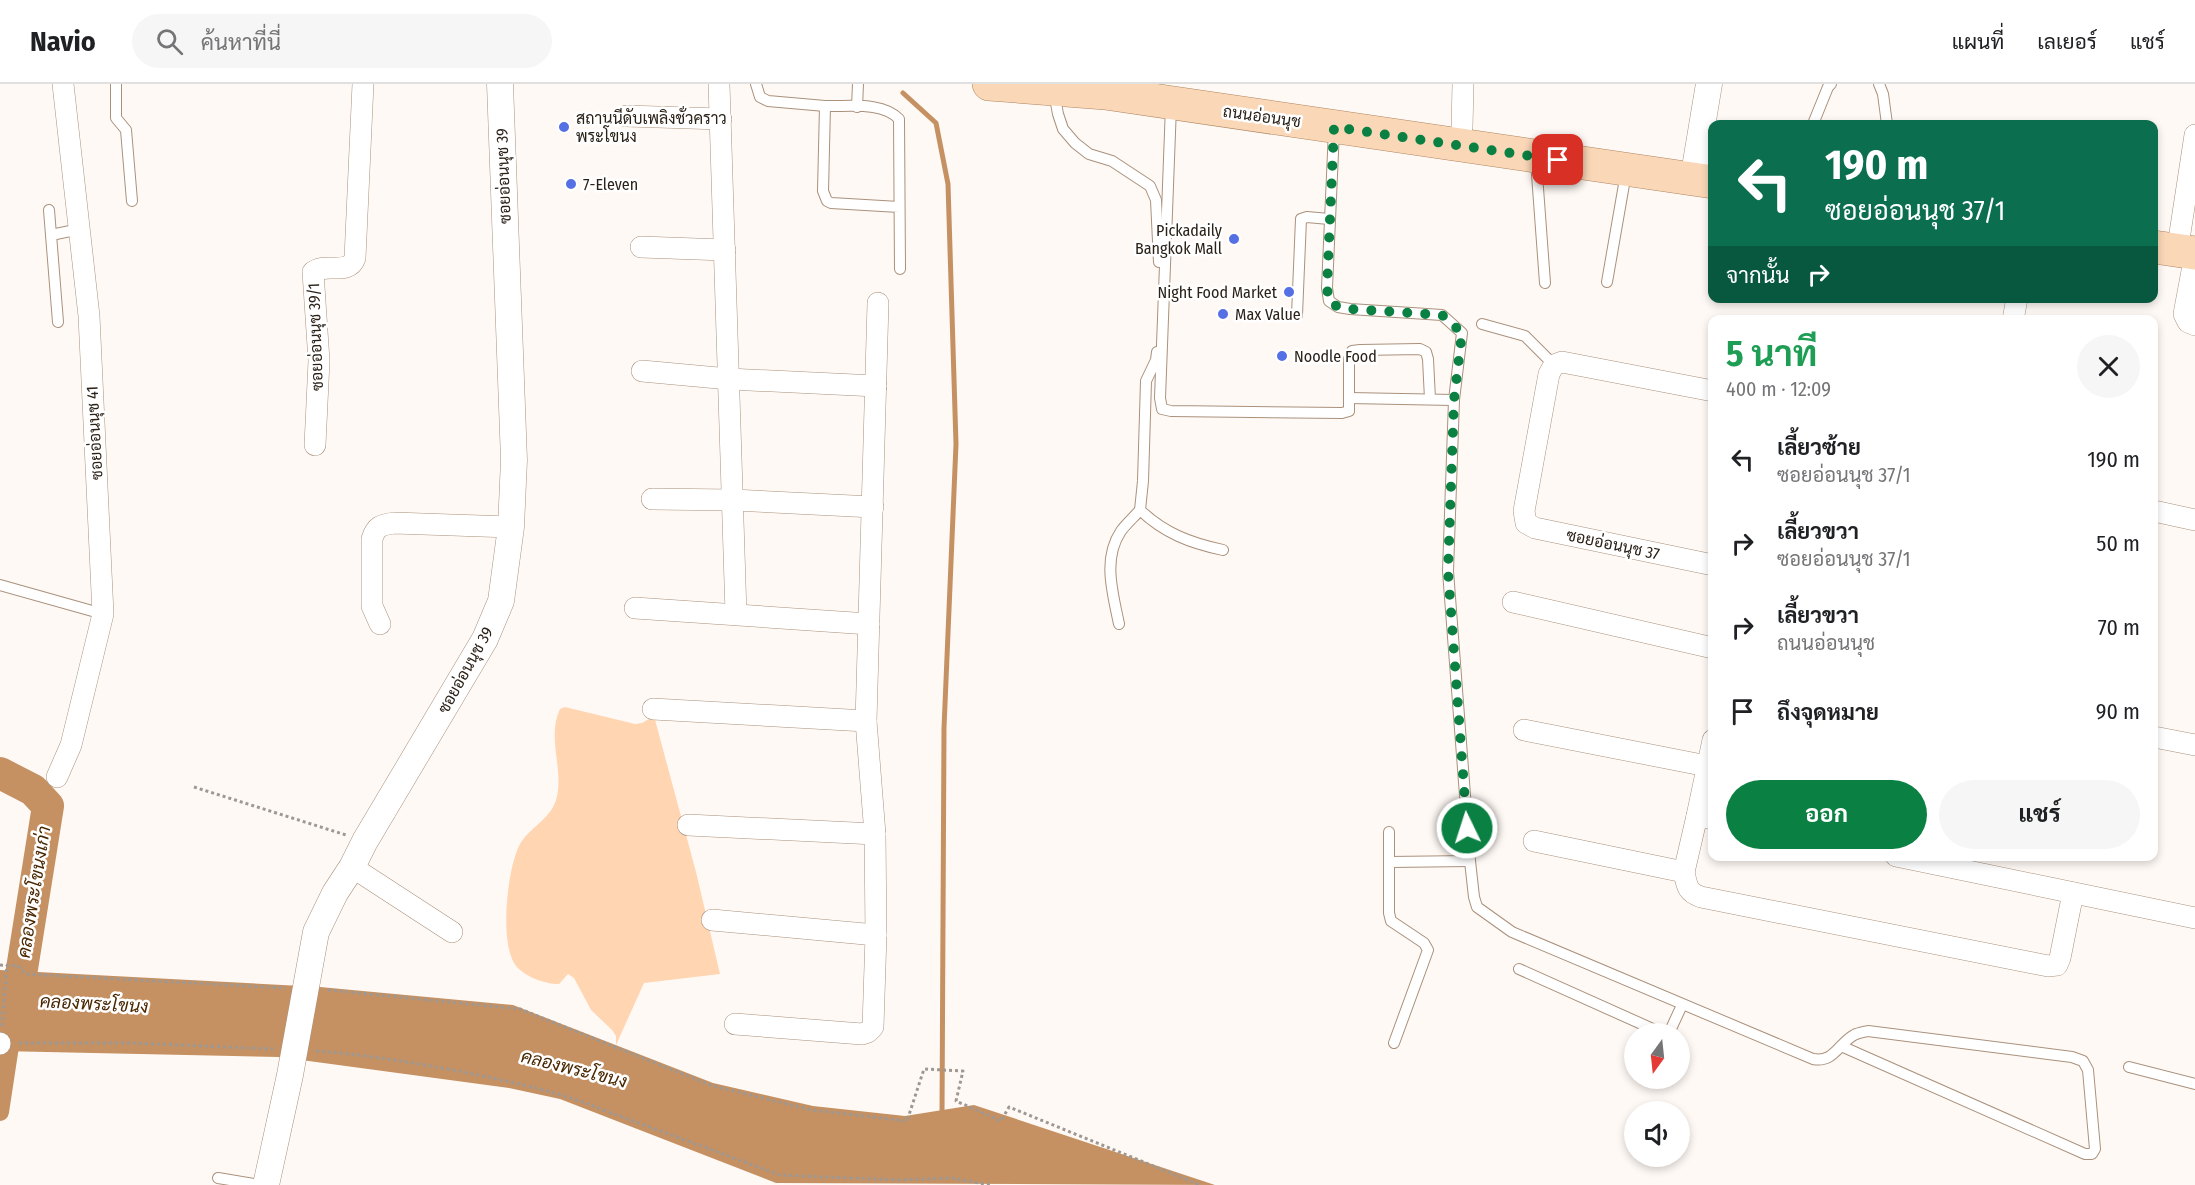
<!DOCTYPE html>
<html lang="th">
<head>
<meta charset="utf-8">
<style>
  :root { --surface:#fff; --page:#f6f6f6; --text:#202124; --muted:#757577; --line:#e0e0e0; --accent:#0b8043 }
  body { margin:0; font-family:"Fira Sans Condensed",Sarabun,sans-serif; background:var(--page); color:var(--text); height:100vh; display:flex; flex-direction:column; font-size:22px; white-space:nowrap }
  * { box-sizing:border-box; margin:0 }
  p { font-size:20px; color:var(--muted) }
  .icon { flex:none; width:33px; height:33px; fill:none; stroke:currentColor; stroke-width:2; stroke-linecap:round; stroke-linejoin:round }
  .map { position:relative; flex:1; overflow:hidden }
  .panel { position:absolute; left:1708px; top:231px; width:450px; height:546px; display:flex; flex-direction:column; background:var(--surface); border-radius:12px; box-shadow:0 3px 9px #0003 }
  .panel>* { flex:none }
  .banner { position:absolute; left:1708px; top:36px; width:450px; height:183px; border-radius:12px; box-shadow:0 3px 9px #0003; background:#0b6e4f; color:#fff; overflow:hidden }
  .needle { width:39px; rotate:195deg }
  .fabs { position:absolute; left:1624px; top:939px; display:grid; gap:12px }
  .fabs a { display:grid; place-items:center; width:66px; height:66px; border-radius:50%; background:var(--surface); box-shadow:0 3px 9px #0003; font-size:30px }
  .pin { position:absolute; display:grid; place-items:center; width:51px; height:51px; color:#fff; margin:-26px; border-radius:12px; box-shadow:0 3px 9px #0006 }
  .me { position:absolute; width:66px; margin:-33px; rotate:356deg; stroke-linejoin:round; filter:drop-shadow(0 0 4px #0008) }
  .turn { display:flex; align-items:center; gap:21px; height:126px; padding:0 18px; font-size:27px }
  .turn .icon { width:78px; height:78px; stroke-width:2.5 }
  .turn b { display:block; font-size:42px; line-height:51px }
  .then { display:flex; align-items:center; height:57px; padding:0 18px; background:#0003; gap:12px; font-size:22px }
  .round { display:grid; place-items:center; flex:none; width:63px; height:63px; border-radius:32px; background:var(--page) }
  .summary { display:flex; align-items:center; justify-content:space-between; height:102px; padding:0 18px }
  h1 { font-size:36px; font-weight:700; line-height:45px; color:#1e9e55 }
  .button { display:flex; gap:12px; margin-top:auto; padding:12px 18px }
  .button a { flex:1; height:69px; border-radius:36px; background:var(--accent); color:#fff; font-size:24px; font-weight:700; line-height:69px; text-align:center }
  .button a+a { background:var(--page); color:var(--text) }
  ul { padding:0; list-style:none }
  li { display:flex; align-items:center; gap:18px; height:84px; padding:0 18px }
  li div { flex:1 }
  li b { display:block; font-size:22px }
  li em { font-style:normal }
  header { display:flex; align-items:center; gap:36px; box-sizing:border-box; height:84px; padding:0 30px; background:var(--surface); border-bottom:2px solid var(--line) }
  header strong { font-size:28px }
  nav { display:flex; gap:33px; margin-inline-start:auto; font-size:21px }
  .search { width:420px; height:54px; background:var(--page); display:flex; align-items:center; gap:15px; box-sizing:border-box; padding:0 21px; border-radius:33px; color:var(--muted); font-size:22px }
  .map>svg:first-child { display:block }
</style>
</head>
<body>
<header>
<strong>Navio</strong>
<div class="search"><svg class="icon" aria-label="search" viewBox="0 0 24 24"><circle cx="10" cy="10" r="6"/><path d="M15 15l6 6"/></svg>ค้นหาที่นี่</div>
<nav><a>แผนที่</a><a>เลเยอร์</a><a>แชร์</a></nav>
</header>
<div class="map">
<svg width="2195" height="1101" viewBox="0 0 2195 1101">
  <rect width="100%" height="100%" fill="#fff9f5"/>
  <path fill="#ffd5b2" d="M 565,623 L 635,640 L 642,639 L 654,632 L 696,788 L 720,890 L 644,899 L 616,961 L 616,952 L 612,946 L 591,926 L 574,894 L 568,890 L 559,900 C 544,900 522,892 514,879 C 500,855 507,787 519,762 C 528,744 550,736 556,716 C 565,686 546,655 560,625 Z"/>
  <path fill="#c59162" d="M 0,886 L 320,903 L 513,921 L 713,999 L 813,1022 L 905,1032 L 974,1021 L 1215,1101 L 776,1099 L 560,1015 L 509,1004 L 279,973 L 0,967 Z"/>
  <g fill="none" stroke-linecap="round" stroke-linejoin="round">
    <path stroke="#c59162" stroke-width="5" d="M 903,9 L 936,39 L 948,100 L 956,360 L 944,644 L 942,1032"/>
    <path stroke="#c59162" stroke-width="18" d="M 0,916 L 17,916 L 0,1028"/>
    <path stroke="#c59162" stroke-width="32" d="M 0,689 L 33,706 L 48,722 L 17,916 L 30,917"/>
    <defs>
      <g id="service">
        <path d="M 116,0 L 116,34 L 126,46 L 132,117"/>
        <path d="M 756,0 L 760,13 L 768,17 L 825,22"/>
        <path d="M 1879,0 L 1883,10 L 1887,40"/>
        <path d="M 1054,8 L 1058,30 L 1063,45 L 1075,59 L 1089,70 L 1112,77 L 1150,102 L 1156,116 L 1159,178"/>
        <path d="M 1171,22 L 1160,314 L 1162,325 L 1171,327 L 1342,329 L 1349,327 L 1349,275 L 1352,267 L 1360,266 L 1420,265 L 1426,268 L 1428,275 L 1430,315"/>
        <path d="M 857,23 L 858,0"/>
        <path d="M 1813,40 L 1828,3 L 1831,0"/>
        <path d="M 1334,46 L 1327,204 L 1329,217 L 1338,223 L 1350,225 L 1442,231 L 1462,249 L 1454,316 L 1448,487 L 1470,777 L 1474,813 L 1477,823 L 1512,848 L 1813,975 C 1834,979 1838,960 1854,951 C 1858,949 1864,948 1868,947 L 2072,973 L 2083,977 L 2088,986 L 2095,1065 L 2092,1070 L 2085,1070 L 1841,962"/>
        <path d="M 1536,77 L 1545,199"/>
        <path d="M 899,123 L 831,119 L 827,117 L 823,107 L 825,22 C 848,23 882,17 899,35 L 900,185"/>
        <path d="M 49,126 L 58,238"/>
        <path d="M 51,151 L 80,145"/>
        <path d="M 1607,198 L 1626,89"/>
        <path d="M 1297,231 L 1301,135 L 1307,133 L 1329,135"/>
        <path d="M 1482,240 L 1525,252 L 1554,281"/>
        <path d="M 1157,268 L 1156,276 L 1146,297 L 1143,397 L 1140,426 C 1164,449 1190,459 1223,466"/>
        <path d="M 1349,314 L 1454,316"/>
        <path d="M 0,501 L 103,530"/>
        <path d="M 1119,540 C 1113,510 1102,475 1121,447 C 1126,440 1134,433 1140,426"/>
        <path d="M 1389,748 L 1389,778"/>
        <path d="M 1519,885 L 1664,950"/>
        <path d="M 1665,950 L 1670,947 L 1682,921"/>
        <path d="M 1394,959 L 1428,866 L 1424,859 L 1391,837 L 1389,829 L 1389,778 L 1470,777"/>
        <path d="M 2129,983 L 2195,1000"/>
        <path d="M 218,1094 L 260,1101"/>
      </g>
      <g id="minor">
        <path d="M 719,0 L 736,530"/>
        <path d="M 626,32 L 721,35"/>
        <path d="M 1462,44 L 1463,0"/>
        <path d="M 2180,149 L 2195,51"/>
        <path d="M 641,163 L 725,166"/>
        <path d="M 2195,171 L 2184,230 L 2188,238 L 2195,241"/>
        <path d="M 2013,236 L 2017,214"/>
        <path d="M 642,287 L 729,295 L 876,302"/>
        <path d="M 1713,307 L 1562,278 L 1554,281 L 1549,290 L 1524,427 L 1526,439 L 1535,444 L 1713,481"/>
        <path d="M 315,361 L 319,277 L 313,188 C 325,178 349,192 355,174 L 363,0"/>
        <path d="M 652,415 L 733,416 L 873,423"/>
        <path d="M 2154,427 L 2195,436"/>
        <path d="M 1513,518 L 1713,564"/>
        <path d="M 635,524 L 869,540"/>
        <path d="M 380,540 L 372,522 L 372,455 C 376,442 381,441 394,439 L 511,443"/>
        <path d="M 653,625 L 866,637"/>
        <path d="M 1524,646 L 1707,682"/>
        <path d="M 2154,653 L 2195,661"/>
        <path d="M 57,693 L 71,661 L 103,530 L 89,232 L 63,0"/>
        <path d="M 1697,732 L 1713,656"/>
        <path d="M 688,741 L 875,750"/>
        <path d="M 1534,757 L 1684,788 L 1697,732 L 1713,735"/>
        <path d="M 1896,772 L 2195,834"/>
        <path d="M 352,783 L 452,848"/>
        <path d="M 1684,788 C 1687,802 1687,808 1701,813 L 2048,882 L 2057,881 L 2060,874 L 2073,809"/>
        <path d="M 712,836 L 876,851"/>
        <path d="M 735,940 L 862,950 L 868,948 L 873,943 L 876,851 L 875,750 L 866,637 L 878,219"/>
        <path d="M 0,960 L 0,959"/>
      </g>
      <g id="tertiary">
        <path d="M 1693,96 L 1709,0"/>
        <path d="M 266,1101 L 290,991 L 316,848 L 335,809 L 352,783 L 365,757 L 485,555 L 501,517 L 511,443 L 514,376 L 500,0"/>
      </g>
      <g id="primary">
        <path d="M 989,0 L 1105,9 L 1713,98"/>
        <path d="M 2154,163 L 2195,169"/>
      </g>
    </defs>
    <use href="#service" stroke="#aa917c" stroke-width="12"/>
    <use href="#minor" stroke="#aa917c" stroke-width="22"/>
    <use href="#tertiary" stroke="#aa917c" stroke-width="27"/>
    <use href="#primary" stroke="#af8660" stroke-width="34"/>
    <g stroke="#9f9892" stroke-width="3" stroke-dasharray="3 3" stroke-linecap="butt">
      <path d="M 194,703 L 346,751"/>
      <path d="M 0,881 L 18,882 L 26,890 L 285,904"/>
      <path d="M 328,906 L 520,925 L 713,1002 L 812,1026 L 907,1037 L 924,985 L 963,987 L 956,1017 L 1001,1037 L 1009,1023 L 1200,1101"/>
      <path d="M 2,942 L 7,881"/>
      <path d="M 19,959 L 131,959 L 273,965"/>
      <path d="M 316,967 C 372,971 428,981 483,992 C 525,1001 566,1010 606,1027 L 780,1091 L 899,1096 L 951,1094 L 990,1101"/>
    </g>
    <use href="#service" stroke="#fff" stroke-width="10"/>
    <use href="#minor" stroke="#fff" stroke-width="21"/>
    <use href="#tertiary" stroke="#fff" stroke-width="26"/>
    <use href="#primary" stroke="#fad7b7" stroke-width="33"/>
  </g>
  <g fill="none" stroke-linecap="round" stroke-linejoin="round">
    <path stroke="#0b8043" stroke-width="10" stroke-dasharray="0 18" d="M 1467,744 L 1448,487 L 1454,316 L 1462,249 L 1442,231 L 1350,225 L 1338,223 L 1329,217 L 1327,204 L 1334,43 L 1558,76"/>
  </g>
  <g fill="#556fe5" stroke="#fff" stroke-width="2">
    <circle cx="564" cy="43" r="6"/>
    <circle cx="571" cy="100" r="6"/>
    <circle cx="1234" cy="155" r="6"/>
    <circle cx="1289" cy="208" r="6"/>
    <circle cx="1223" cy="230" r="6"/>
    <circle cx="1282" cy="272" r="6"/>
  </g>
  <g text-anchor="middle" stroke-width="5" stroke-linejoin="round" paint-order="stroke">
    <g font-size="16" fill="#2a2118" stroke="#fff">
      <text transform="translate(1262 32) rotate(8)" y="6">ถนนอ่อนนุช</text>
      <text transform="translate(503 92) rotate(-92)" y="6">ซอยอ่อนนุช 39</text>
      <text transform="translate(315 253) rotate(-92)" y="6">ซอยอ่อนนุช 39/1</text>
      <text transform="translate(94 349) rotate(-93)" y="6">ซอยอ่อนนุช 41</text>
      <text transform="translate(1613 460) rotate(12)" y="6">ซอยอ่อนนุช 37</text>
      <text transform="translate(465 586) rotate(-61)" y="6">ซอยอ่อนนุช 39</text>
    </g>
    <g font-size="16" fill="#2a2118" stroke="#fff" text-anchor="start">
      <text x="576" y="40">สถานนีดับเพลิงชั่วคราว<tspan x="576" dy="18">พระโขนง</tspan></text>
      <text x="583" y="106">7-Eleven</text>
      <text x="1222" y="152" text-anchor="end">Pickadaily<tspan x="1222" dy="18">Bangkok Mall</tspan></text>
      <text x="1277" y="214" text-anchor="end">Night Food Market</text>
      <text x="1235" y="236">Max Value</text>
      <text x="1294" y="278">Noodle Food</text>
    </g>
    <g font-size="18" font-style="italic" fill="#492700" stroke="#fff">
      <text transform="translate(34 808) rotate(-81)" y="6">คลองพระโขนงเก่า</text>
      <text transform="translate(94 920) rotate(3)" y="6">คลองพระโขนง</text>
      <text transform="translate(574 985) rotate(14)" y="6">คลองพระโขนง</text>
    </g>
  </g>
</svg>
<div class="fabs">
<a><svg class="needle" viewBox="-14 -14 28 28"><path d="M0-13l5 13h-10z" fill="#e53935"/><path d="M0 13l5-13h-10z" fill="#757577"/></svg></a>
<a><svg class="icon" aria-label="sound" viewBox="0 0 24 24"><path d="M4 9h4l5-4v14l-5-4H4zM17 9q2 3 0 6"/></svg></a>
</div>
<div class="pin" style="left:1558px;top:76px;background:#d93025"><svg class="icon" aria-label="arrive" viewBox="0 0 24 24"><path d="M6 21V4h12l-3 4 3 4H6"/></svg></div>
<svg class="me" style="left:1467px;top:744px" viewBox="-20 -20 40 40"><circle r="17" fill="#0b8043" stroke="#fff" stroke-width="3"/><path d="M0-11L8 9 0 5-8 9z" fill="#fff"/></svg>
<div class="banner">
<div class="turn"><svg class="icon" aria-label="left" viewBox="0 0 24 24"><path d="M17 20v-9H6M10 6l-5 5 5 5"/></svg><div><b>190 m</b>ซอยอ่อนนุช 37/1</div></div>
<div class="then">จากนั้น<svg class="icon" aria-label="right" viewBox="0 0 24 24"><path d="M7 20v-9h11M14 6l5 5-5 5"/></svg></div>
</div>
<section class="panel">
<div class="summary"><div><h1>5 นาที</h1><p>400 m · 12:09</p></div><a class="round"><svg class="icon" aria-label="close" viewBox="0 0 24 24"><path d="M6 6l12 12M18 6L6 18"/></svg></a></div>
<ul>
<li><svg class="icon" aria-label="left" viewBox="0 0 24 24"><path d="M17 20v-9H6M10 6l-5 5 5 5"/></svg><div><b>เลี้ยวซ้าย</b><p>ซอยอ่อนนุช 37/1</p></div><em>190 m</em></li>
<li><svg class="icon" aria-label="right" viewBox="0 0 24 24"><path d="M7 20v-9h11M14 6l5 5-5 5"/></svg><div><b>เลี้ยวขวา</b><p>ซอยอ่อนนุช 37/1</p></div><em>50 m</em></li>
<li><svg class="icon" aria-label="right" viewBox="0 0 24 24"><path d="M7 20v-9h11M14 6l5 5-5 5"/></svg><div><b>เลี้ยวขวา</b><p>ถนนอ่อนนุช</p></div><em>70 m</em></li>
<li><svg class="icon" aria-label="arrive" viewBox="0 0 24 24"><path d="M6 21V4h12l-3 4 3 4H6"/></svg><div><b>ถึงจุดหมาย</b></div><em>90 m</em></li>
</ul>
<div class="button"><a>ออก</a><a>แชร์</a></div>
</section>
</div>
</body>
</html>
